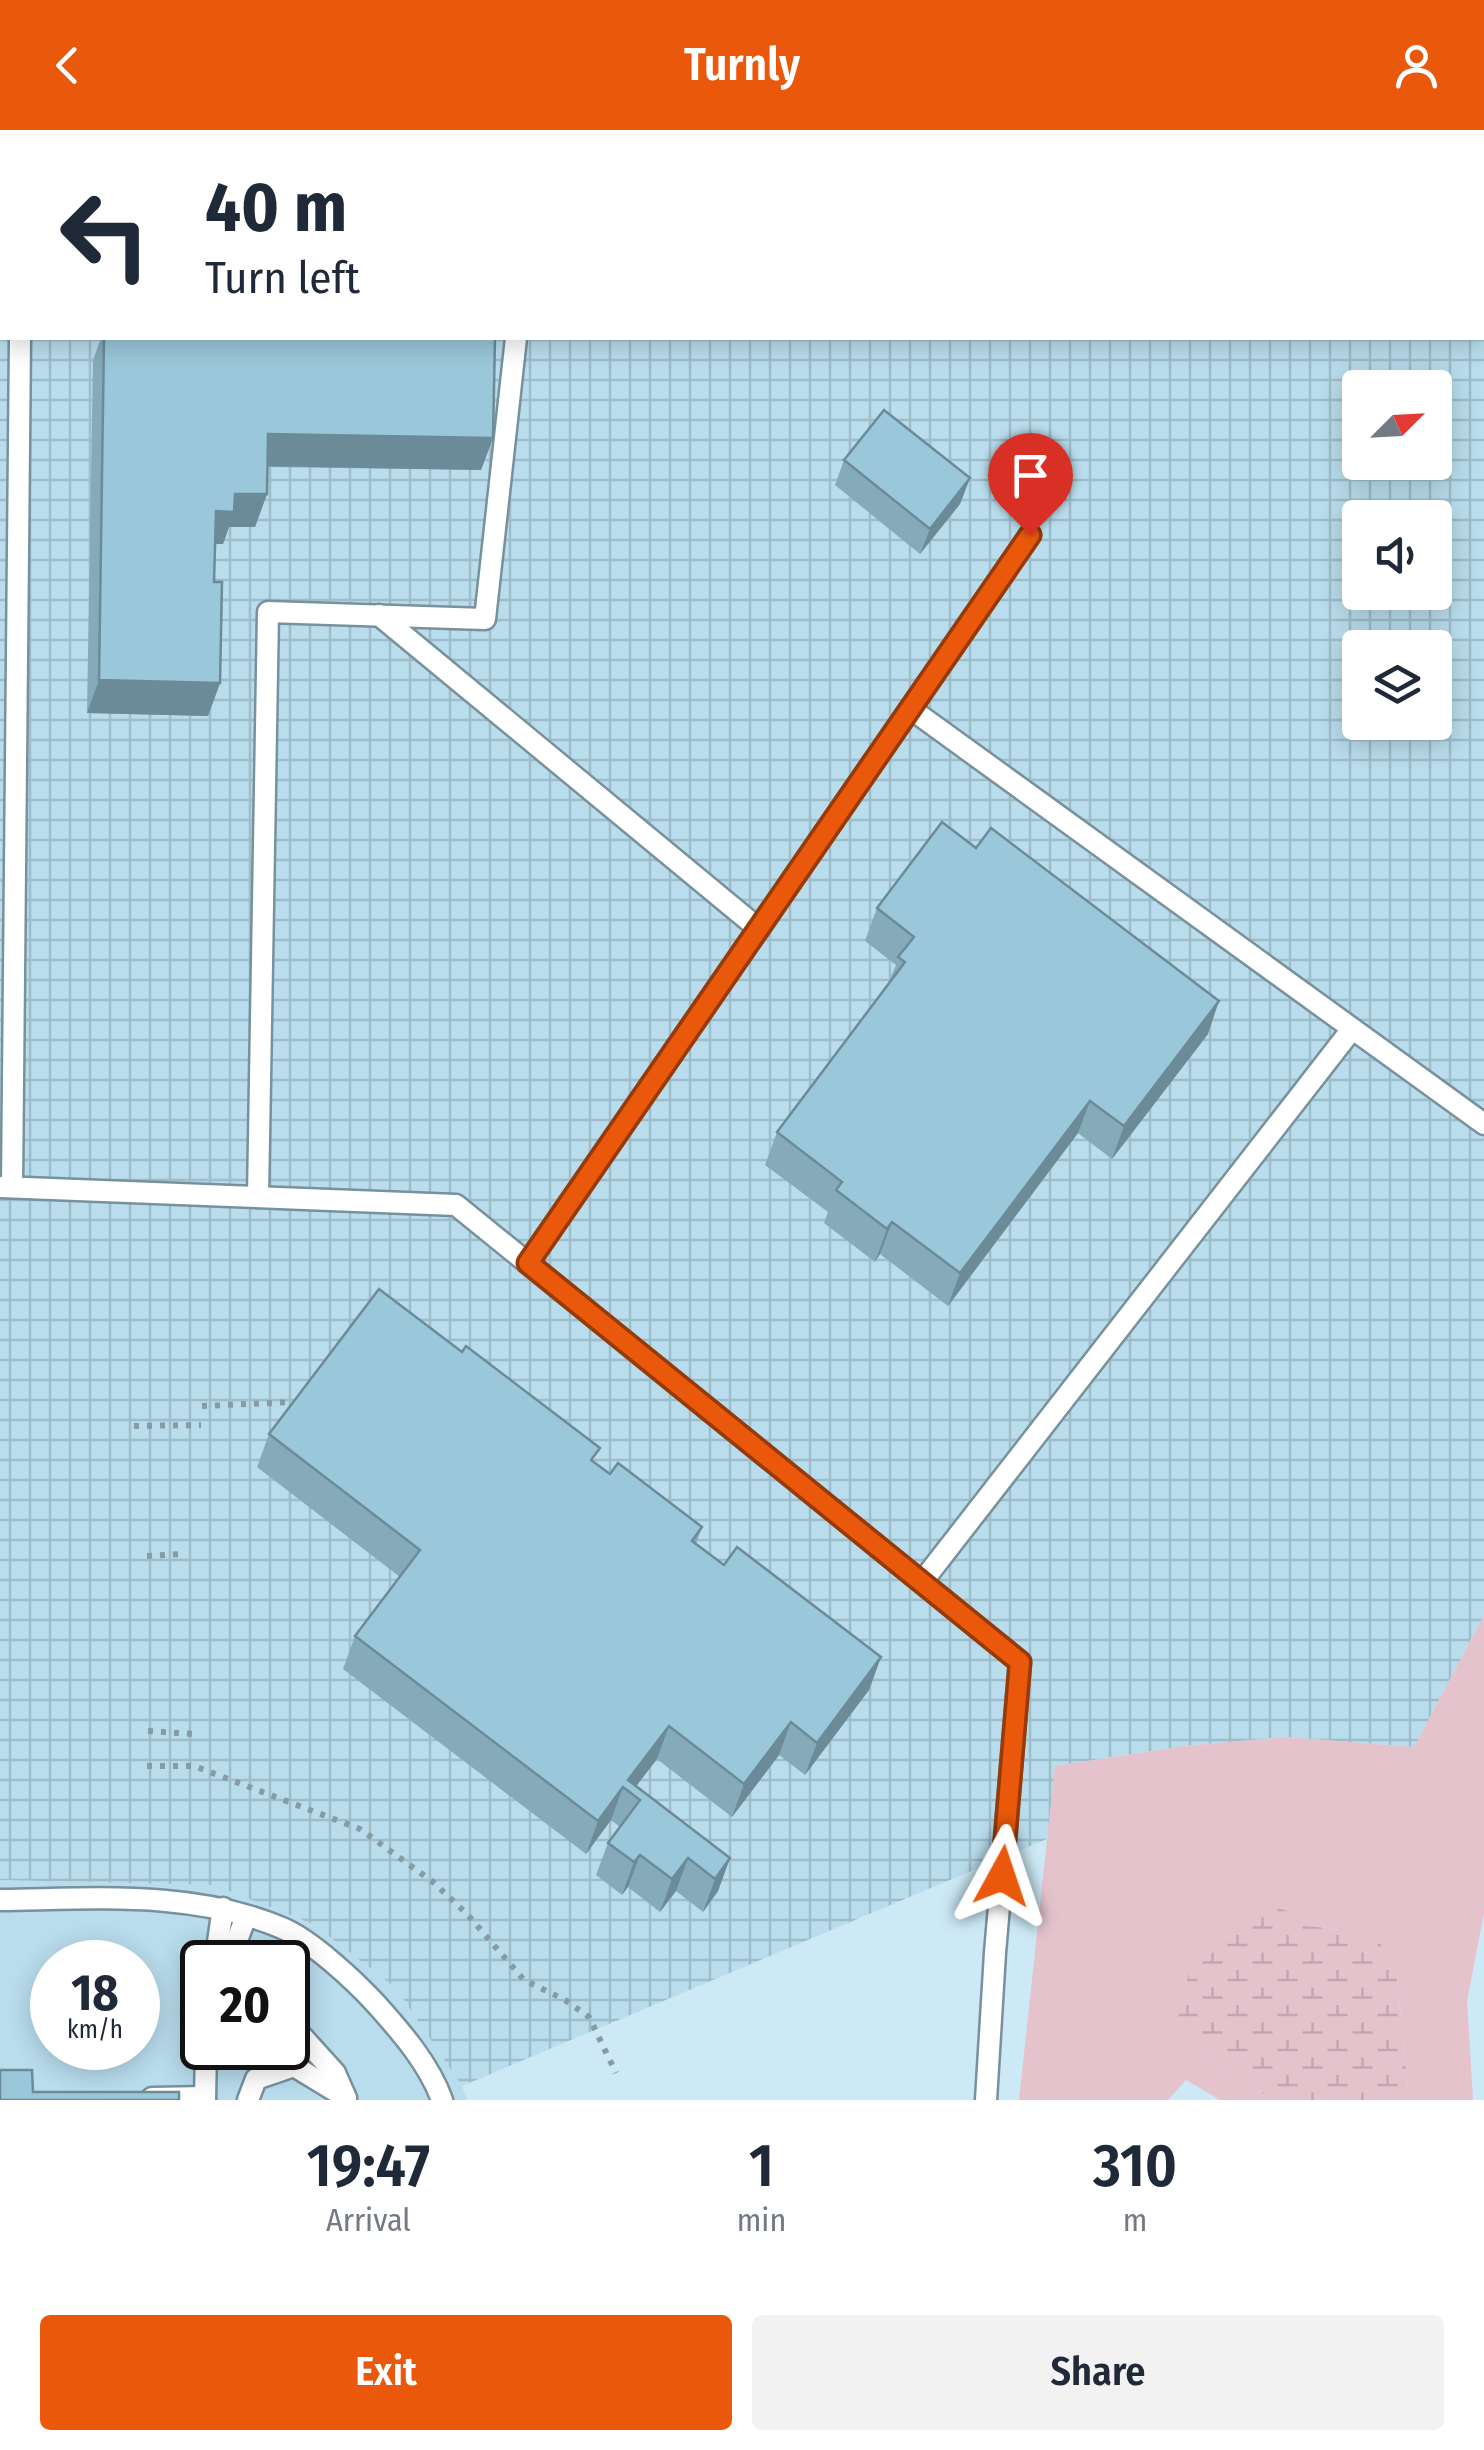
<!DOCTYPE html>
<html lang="en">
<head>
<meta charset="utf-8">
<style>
  :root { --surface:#fff; --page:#f2f2f3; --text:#1f2937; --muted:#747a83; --accent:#ea580c }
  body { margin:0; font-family:"Fira Sans Condensed",sans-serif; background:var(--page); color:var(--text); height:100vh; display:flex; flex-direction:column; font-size:38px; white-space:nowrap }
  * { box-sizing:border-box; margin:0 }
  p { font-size:32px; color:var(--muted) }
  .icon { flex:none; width:55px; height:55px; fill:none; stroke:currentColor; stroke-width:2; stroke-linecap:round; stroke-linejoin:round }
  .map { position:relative; height:1970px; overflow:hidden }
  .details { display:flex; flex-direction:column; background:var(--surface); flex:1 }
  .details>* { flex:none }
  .top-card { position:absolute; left:0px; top:0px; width:1485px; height:210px; box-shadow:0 5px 25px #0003; background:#fff; color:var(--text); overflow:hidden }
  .needle { width:65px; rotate:66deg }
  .fabs { position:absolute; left:1342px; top:240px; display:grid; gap:20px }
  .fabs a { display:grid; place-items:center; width:110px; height:110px; border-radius:10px; background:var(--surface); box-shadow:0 5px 25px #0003; font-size:50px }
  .speed { position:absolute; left:30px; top:1810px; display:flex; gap:20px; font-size:50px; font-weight:700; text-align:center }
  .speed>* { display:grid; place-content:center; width:130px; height:130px; border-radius:50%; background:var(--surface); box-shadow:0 5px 25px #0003; line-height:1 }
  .speed small { font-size:25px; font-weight:400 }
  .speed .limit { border:5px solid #111; border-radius:15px; background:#fff; color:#111 }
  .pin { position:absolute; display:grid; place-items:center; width:85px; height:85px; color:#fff; margin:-102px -42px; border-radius:50% 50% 50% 0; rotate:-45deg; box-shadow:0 0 10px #0007 }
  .pin .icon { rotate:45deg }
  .me { position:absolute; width:110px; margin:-55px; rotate:5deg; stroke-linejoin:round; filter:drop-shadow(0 0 8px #0008) }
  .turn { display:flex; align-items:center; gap:35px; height:210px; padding:0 40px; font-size:45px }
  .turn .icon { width:130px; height:130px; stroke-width:2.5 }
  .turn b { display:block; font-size:70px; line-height:85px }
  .eta { display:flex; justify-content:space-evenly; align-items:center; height:170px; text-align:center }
  .eta b { font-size:60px; font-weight:600; line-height:70px }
  .primary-button { display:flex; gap:20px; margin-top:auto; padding:20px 40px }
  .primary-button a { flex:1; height:115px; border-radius:10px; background:var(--accent); color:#fff; font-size:40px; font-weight:600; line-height:115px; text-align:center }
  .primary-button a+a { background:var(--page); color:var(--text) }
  header { display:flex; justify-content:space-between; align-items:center; height:130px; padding:0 40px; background:var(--accent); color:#fff; font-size:45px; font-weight:600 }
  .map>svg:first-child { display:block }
</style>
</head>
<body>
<header><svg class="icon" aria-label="back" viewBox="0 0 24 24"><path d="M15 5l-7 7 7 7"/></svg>Turnly<svg class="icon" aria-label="person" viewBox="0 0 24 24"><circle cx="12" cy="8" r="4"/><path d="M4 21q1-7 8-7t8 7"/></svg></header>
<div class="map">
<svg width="1484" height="1970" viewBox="0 0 1484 1970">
  <defs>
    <pattern id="industrial-grid" width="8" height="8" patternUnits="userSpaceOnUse" patternTransform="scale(2.5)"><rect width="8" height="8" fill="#b9dded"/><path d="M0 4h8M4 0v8" fill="none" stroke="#9ebdcb"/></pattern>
    <pattern id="wetland-marsh" width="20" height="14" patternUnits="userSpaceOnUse" patternTransform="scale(2.5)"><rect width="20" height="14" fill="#e5c3cd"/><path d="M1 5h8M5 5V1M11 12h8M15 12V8" fill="none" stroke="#c3a7b0"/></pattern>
  </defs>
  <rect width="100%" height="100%" fill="#cce9f5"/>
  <path fill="#b9dded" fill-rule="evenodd" d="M 0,1750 L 215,1755 L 313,1794 L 396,1858 L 462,1956 L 467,1970 L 0,1970 ZM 52,1832 L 138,1832 L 138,1918 L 52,1918 ZM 202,1832 L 288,1832 L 288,1918 L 202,1918 Z"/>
  <path fill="url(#industrial-grid)" fill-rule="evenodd" d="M 0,0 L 1484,0 L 1484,1485 L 1414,1617 L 1285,1607 L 1184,1616 L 1056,1636 L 1047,1709 L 462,1956 L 396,1858 L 313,1794 L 214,1755 L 0,1750 ZM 2,2 L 1482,2 L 1482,208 L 2,208 ZM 1360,258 L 1435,258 L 1435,332 L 1360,332 ZM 1360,388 L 1435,388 L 1435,462 L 1360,462 ZM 1360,518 L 1435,518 L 1435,592 L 1360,592 Z"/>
  <path fill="#e5c3cd" d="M 1484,1485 L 1484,1783 L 1467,1871 L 1473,1970 L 1409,1970 L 1397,1847 L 1337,1799 L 1305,1796 L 1188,1910 L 1272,1970 L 1220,1970 L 1186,1950 L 1168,1970 L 1019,1970 L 1055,1636 L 1184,1616 L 1285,1607 L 1414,1617 Z"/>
  <path fill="url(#wetland-marsh)" d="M 1268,1776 L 1296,1783 L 1306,1796 L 1337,1799 L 1379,1811 L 1397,1847 L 1409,1970 L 1272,1970 L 1188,1910 L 1178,1888 L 1194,1822 Z"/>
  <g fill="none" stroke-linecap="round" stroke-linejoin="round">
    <defs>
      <g id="lane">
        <path d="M 328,0 L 328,2"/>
        <path d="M 488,0 L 490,2"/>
        <path d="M 3,2 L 3,0"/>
        <path d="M 854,2 L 855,0"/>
        <path d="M 2,47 L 2,36"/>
        <path d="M 379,485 L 759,799"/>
        <path d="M 911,579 L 1484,994"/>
        <path d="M 0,1057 L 456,1075 L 1020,1532 L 995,1823 L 986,1970"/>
        <path d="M 12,1057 L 20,208"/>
        <path d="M 258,1067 L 268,482 L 485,489 L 516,208"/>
        <path d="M 528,1133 L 1030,405"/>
        <path d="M 922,1452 L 1352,899"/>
        <path d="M 0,1770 C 94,1769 193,1760 282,1798 C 311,1810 355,1851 377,1875 C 402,1903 429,1934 442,1970"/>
        <path d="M 215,1832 L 223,1778"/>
        <path d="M 238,1832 L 235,1816 L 246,1786"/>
        <path d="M 288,1891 L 335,1943 L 346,1968"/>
        <path d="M 152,1968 L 205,1967"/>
        <path d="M 205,1970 L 206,1918"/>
        <path d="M 248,1970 L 256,1949 L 294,1936 L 345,1967"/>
      </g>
    </defs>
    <use href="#lane" stroke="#77919d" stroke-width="25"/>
    <g stroke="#869ca5" stroke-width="6" stroke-dasharray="5 8" stroke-linecap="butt">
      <path d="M 202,1276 L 293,1272"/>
      <path d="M 134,1296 L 201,1295"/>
      <path d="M 147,1426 L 184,1424"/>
      <path d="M 148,1601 L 193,1604"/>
      <path d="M 147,1636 L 194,1636 L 360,1699 L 433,1752 L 467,1784 L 524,1850 L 565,1870 L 589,1887 L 616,1943"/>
    </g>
    <use href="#lane" stroke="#fff" stroke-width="20"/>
  </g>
  <g fill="#85abbb">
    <path d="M 536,0 L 808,0 L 806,2 L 538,2 Z"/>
    <path d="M 101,208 L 495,208 L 493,308 L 481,340 L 268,337 L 267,364 L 255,397 L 229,397 L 223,414 L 215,414 L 214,452 L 220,553 L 208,586 L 87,583 L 93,230 Z"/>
    <path d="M 844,330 L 970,348 L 960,374 L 920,424 L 835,355 Z"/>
    <path d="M 877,778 L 1208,904 L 1112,1029 L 1078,1003 L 948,1176 L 880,1124 L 875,1132 L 824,1093 L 828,1082 L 765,1035 L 777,1002 L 888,854 L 896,835 L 865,811 Z"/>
    <path d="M 269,1304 L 595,1332 L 610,1344 L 702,1397 L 696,1414 L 724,1435 L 881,1527 L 869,1560 L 805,1645 L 779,1625 L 732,1687 L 657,1629 L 636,1656 L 730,1728 L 718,1761 L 703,1782 L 676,1761 L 660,1782 L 628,1757 L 622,1765 L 596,1745 L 608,1713 L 620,1697 L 611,1690 L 586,1724 L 343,1539 L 355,1506 L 400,1447 L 257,1337 Z"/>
  </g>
  <g fill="#6c8b99">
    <path d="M 769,0 L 808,0 L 806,2 L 764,2 Z"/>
    <path d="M 268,304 L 493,308 L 481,340 L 256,336 Z"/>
    <path d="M 970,348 L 960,374 L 920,424 L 930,399 Z"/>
    <path d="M 235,364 L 267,364 L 255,397 L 229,397 L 223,414 L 204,414 L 216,381 Z"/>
    <path d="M 99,550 L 220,553 L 208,586 L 87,583 Z"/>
    <path d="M 1219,871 L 1208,904 L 1112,1029 L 1124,996 Z"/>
    <path d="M 1090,971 L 1078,1003 L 948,1176 L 960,1143 Z"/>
    <path d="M 892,1092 L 880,1124 L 875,1132 L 887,1099 Z"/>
    <path d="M 881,1527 L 869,1560 L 805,1645 L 817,1613 Z"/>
    <path d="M 791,1592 L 779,1625 L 732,1687 L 744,1654 Z"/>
    <path d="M 669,1596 L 657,1629 L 631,1663 L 628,1650 Z"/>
    <path d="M 623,1657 L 611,1690 L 586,1724 L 598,1691 Z"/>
    <path d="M 640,1725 L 628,1757 L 622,1765 L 634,1732 Z"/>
    <path d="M 688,1728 L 676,1761 L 660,1782 L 672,1749 Z"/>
    <path d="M 730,1728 L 718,1761 L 703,1782 L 715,1749 Z"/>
  </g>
  <g fill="#9bc7da" stroke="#6c8b99" stroke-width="2.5">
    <path d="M 598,0 L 769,0 L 764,2 L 602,2 Z"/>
    <path d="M 104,208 L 495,208 L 493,308 L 268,304 L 267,364 L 235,364 L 234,382 L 216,381 L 214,452 L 222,452 L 220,553 L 99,550 Z"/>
    <path d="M 884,280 L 970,348 L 930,399 L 844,330 Z"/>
    <path d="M 942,692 L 976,718 L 991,698 L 1219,871 L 1124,996 L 1090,971 L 960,1143 L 892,1092 L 887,1099 L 836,1060 L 842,1052 L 777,1002 L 905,832 L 898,827 L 914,807 L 877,778 Z"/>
    <path d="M 379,1159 L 462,1222 L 466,1216 L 600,1318 L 591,1330 L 610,1344 L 618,1333 L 702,1397 L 692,1411 L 724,1435 L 737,1417 L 881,1527 L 817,1613 L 791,1592 L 744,1654 L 669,1596 L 628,1650 L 730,1728 L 715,1749 L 688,1728 L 672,1749 L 640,1725 L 634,1732 L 608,1713 L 640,1670 L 623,1657 L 598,1691 L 355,1506 L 420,1420 L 269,1304 Z"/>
    <path d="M 0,1940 L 32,1940 L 33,1962 L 179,1962 L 179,1970 L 0,1970 Z"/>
  </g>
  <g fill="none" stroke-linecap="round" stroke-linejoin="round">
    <defs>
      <path id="route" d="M 1002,1746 L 1020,1532 L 528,1133 L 1030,405"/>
    </defs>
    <use href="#route" stroke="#983908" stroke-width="25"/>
    <use href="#route" stroke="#ea580c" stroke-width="18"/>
  </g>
</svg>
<div class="fabs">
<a><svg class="needle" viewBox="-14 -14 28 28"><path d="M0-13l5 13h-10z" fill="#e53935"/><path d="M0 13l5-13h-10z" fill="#747a83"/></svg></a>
<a><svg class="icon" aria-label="sound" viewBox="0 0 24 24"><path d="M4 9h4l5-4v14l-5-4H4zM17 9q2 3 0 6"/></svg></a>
<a><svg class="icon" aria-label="layers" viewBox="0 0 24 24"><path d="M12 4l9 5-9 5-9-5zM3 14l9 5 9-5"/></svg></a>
</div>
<div class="speed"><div>18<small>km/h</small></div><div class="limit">20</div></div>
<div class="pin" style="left:1030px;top:405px;background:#d93025"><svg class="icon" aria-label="arrive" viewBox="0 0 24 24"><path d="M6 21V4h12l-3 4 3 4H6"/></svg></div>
<svg class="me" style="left:1002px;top:1746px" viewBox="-20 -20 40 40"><path d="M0-17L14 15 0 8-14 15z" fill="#ea580c" stroke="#fff" stroke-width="4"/></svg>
<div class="top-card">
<div class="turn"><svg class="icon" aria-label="left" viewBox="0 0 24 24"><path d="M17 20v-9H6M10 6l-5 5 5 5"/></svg><div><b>40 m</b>Turn left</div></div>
</div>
</div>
<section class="details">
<div class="eta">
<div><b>19:47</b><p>Arrival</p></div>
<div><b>1</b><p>min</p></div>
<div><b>310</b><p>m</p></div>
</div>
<div class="primary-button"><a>Exit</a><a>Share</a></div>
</section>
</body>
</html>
